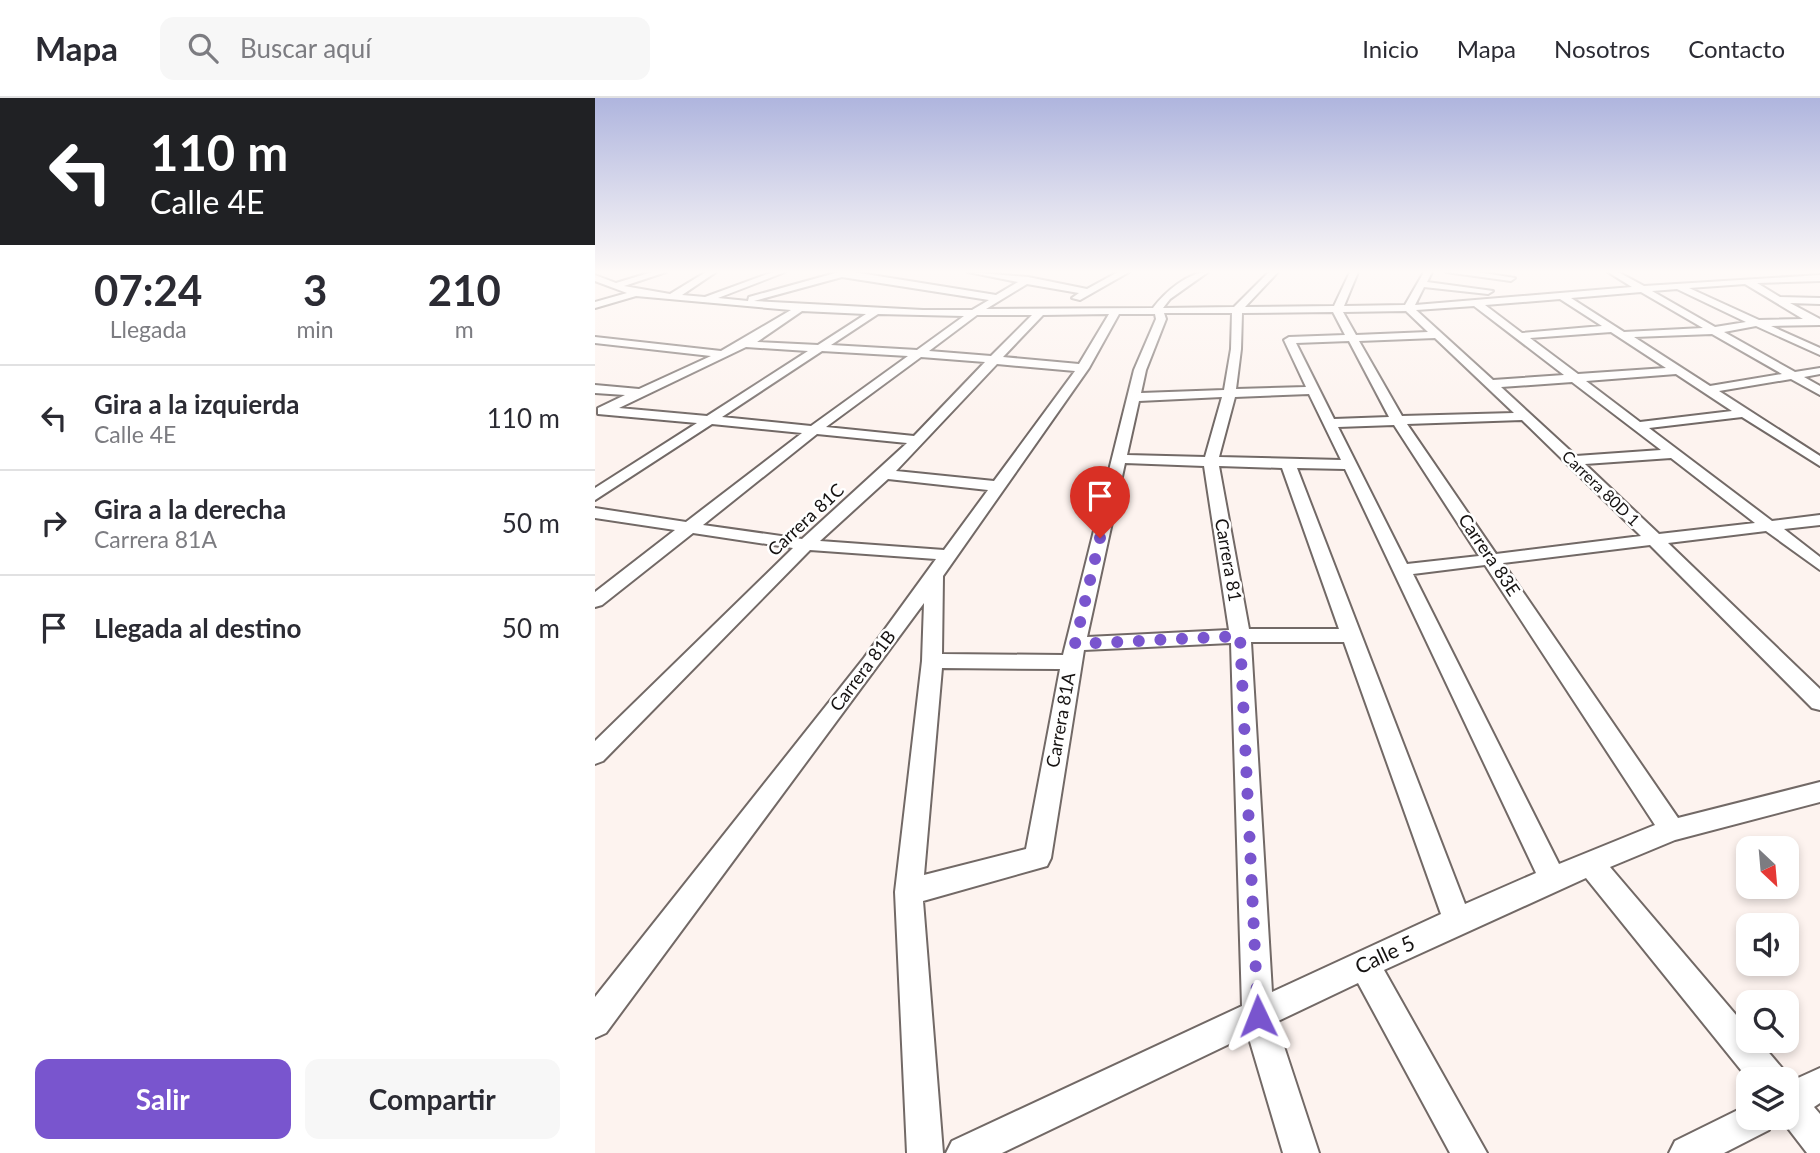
<!DOCTYPE html>
<html lang="es">
<head>
<meta charset="utf-8">
<style>
  :root { --surface:#fff; --page:#f7f7f7; --text:#2b2b33; --muted:#7c7c81; --line:#e1e1e2; --accent:#7955ce }
  body { margin:0; font-family:Lato,sans-serif; background:var(--page); color:var(--text); height:100vh; display:flex; flex-direction:column; font-size:26px; white-space:nowrap }
  * { box-sizing:border-box; margin:0 }
  p { font-size:23px; color:var(--muted) }
  .icon { flex:none; width:38px; height:38px; fill:none; stroke:currentColor; stroke-width:2; stroke-linecap:round; stroke-linejoin:round }
  .map { position:relative; flex:1; overflow:hidden }
  .sheet { display:flex; flex-direction:column; background:var(--surface); width:595px }
  .sheet>* { flex:none }
  .guide { background:#202124; color:#fff; overflow:hidden }
  .needle { width:46px; rotate:154deg }
  .controls { position:absolute; left:1141px; top:738px; display:grid; gap:14px }
  .controls a { display:grid; place-items:center; width:63px; height:63px; border-radius:14px; background:var(--surface); box-shadow:0 4px 10px #0003; font-size:35px }
  .pin { position:absolute; display:grid; place-items:center; width:60px; height:60px; color:#fff; margin:-72px -30px; border-radius:50% 50% 50% 0; rotate:-45deg; box-shadow:0 0 7px #0007 }
  .pin .icon { rotate:45deg }
  .me { position:absolute; width:77px; margin:-38px; rotate:358deg; stroke-linejoin:round; filter:drop-shadow(0 0 5px #0008) }
  .turn { display:flex; align-items:center; gap:24px; height:147px; padding:0 35px; font-size:32px }
  .turn .icon { width:91px; height:91px; stroke-width:2.5 }
  .turn b { display:block; font-size:49px; line-height:60px }
  .eta { display:flex; justify-content:space-evenly; align-items:center; height:119px; text-align:center }
  .eta b { font-size:42px; font-weight:700; line-height:49px }
  .cta { display:flex; gap:14px; margin-top:auto; padding:14px 35px }
  .cta a { flex:1; height:80px; border-radius:14px; background:var(--accent); color:#fff; font-size:28px; font-weight:700; line-height:80px; text-align:center }
  .cta a+a { background:var(--page); color:var(--text) }
  ul { padding:0; list-style:none }
  li { display:flex; align-items:center; gap:21px; height:105px; padding:0 35px; border-top:2px solid var(--line) }
  li div { flex:1 }
  li b { display:block; font-size:26px }
  li em { font-style:normal }
  header { display:flex; align-items:center; gap:42px; box-sizing:border-box; height:98px; padding:0 35px; background:var(--surface); border-bottom:2px solid var(--line) }
  header strong { font-size:33px }
  nav { display:flex; gap:38px; margin-inline-start:auto; font-size:24px }
  .search { width:490px; height:63px; background:var(--page); display:flex; align-items:center; gap:18px; box-sizing:border-box; padding:0 24px; border-radius:14px; color:var(--muted); font-size:26px }
  main { display:flex; flex:1; min-height:0 }
  .map>svg:first-child { display:block }
</style>
</head>
<body>
<header>
<strong>Mapa</strong>
<div class="search"><svg class="icon" aria-label="search" viewBox="0 0 24 24"><circle cx="10" cy="10" r="6"/><path d="M15 15l6 6"/></svg>Buscar aquí</div>
<nav><a>Inicio</a><a>Mapa</a><a>Nosotros</a><a>Contacto</a></nav>
</header>
<main>
<section class="sheet">
<div class="guide">
<div class="turn"><svg class="icon" aria-label="left" viewBox="0 0 24 24"><path d="M17 20v-9H6M10 6l-5 5 5 5"/></svg><div><b>110 m</b>Calle 4E</div></div>
</div>
<div class="eta">
<div><b>07:24</b><p>Llegada</p></div>
<div><b>3</b><p>min</p></div>
<div><b>210</b><p>m</p></div>
</div>
<ul>
<li><svg class="icon" aria-label="left" viewBox="0 0 24 24"><path d="M17 20v-9H6M10 6l-5 5 5 5"/></svg><div><b>Gira a la izquierda</b><p>Calle 4E</p></div><em>110 m</em></li>
<li><svg class="icon" aria-label="right" viewBox="0 0 24 24"><path d="M7 20v-9h11M14 6l5 5-5 5"/></svg><div><b>Gira a la derecha</b><p>Carrera 81A</p></div><em>50 m</em></li>
<li><svg class="icon" aria-label="arrive" viewBox="0 0 24 24"><path d="M6 21V4h12l-3 4 3 4H6"/></svg><div><b>Llegada al destino</b></div><em>50 m</em></li>
</ul>
<div class="cta"><a>Salir</a><a>Compartir</a></div>
</section>
<div class="map">
<svg width="1225" height="1055" viewBox="0 0 1225 1055">
  <rect width="100%" height="100%" fill="#fdf3ef"/>
  <g fill="none" stroke-linecap="round" stroke-linejoin="round">
    <defs>
      <g id="minor">
        <path d="M 57,174 L 71,174 L 29,188 L 75,196 L 111,174 L 121,174 L 87,197 L 110,199 L 178,174 L 190,174 L 123,200 L 153,203 L 154,199 L 244,174 L 258,174 L 401,197 L 423,184 L 373,174 L 433,179 L 492,191 L 523,174 L 534,174 L 485,202 L 477,200 L 484,195 L 432,186 L 391,211 L 558,210 C 570,194 593,174 613,174 L 575,201 L 568,210 L 639,209 L 674,174 L 683,174 L 650,209 L 739,208 L 755,174 L 763,174 L 749,208 L 810,207 L 829,174 L 837,174 L 832,184 L 898,193 L 893,196 L 829,189 L 820,207 L 1037,189 L 1013,174 L 1023,174 L 1049,188 L 1225,177 L 1225,183 L 1162,185 L 1185,199 L 1225,200 L 1225,206 L 1195,205 L 1225,221 L 1225,227 L 1176,228 L 1225,250 L 1225,257 L 1161,228 L 1129,234 L 1200,274 L 1225,270 L 1225,276 L 1209,279 L 1225,288 L 1225,297 L 1196,281 L 1124,293 L 1225,358 L 1225,368 L 1147,319 L 1054,330 L 1177,423 L 1225,417 L 1225,427 L 1189,431 L 1225,459 L 1225,472 L 1171,433 L 1073,445 L 1225,591 L 1225,612 L 1217,610 L 1055,447 L 908,465 L 1083,720 L 1225,684 L 1225,704 L 1080,742 L 1015,769 L 1153,931 L 1153,943 L 1164,943 L 1187,970 L 1191,982 L 1154,982 L 991,780 L 789,872 L 892,1055 L 855,1055 L 763,885 L 681,924 L 724,1055 L 688,1055 L 653,937 L 407,1055 L 351,1055 L 357,1043 L 647,908 L 636,545 L 489,552 L 456,760 L 452,768 L 328,803 L 348,1055 L 312,1055 L 300,794 L 327,563 L 329,505 L 11,935 L 0,940 L 0,899 L 269,560 L 341,461 L 215,452 L 8,663 L 0,666 L 0,643 L 198,450 L 98,435 L 7,507 L 0,509 L 0,494 L 80,432 L 0,420 L 0,410 L 91,424 L 207,335 L 117,326 L 0,402 L 0,390 L 102,325 L 3,316 L 3,310 L 30,297 L 0,295 L 0,287 L 44,291 L 116,258 L 0,245 L 0,239 L 126,253 L 196,212 L 41,198 L 0,210 L 0,204 L 32,195 L 0,183 L 0,177 L 21,185 ZM 247,179 L 394,202 L 377,212 L 328,212 L 159,203 ZM 1150,186 L 1208,221 L 1164,222 L 1094,190 ZM 1082,191 L 1151,224 L 1120,229 L 1057,193 ZM 1046,194 L 1108,230 L 1029,234 L 976,200 ZM 965,201 L 1007,228 L 927,235 L 890,207 ZM 879,208 L 969,277 L 898,282 L 821,212 ZM 207,213 L 271,216 L 223,247 L 162,244 ZM 811,213 L 833,234 L 761,237 L 748,214 ZM 738,214 L 750,237 L 694,239 L 689,242 L 711,289 L 641,291 L 646,251 L 647,215 ZM 569,215 L 637,215 L 636,251 L 629,292 L 546,295 L 551,272 L 571,221 ZM 283,216 L 369,218 L 322,252 L 236,247 ZM 514,216 L 484,266 L 408,259 L 448,217 ZM 524,216 L 560,216 L 561,221 L 539,272 L 468,557 L 347,556 L 348,478 L 494,270 ZM 382,217 L 437,217 L 396,258 L 334,253 ZM 1016,234 L 1071,270 L 983,276 L 935,240 ZM 1117,236 L 1187,276 L 1115,288 L 1039,239 ZM 840,240 L 919,315 L 807,318 L 764,243 ZM 754,243 L 794,319 L 739,321 L 701,245 ZM 151,249 L 213,253 L 112,318 L 24,310 ZM 227,253 L 313,258 L 216,328 L 127,319 ZM 326,259 L 390,264 L 319,338 L 231,329 ZM 402,266 L 480,273 L 399,383 L 301,373 ZM 1081,276 L 1137,313 L 1045,324 L 991,283 ZM 977,284 L 1066,352 L 981,358 L 906,289 ZM 714,296 L 746,362 L 624,359 L 640,299 ZM 627,299 L 610,359 L 532,357 L 544,303 ZM 927,322 L 1046,438 L 901,456 L 812,326 ZM 799,327 L 884,458 L 812,466 L 743,329 ZM 222,336 L 312,345 L 207,441 L 108,427 ZM 1076,360 L 1160,425 L 1064,436 L 990,366 ZM 530,365 L 609,368 L 634,532 L 492,539 ZM 624,368 L 687,370 L 744,531 L 654,531 ZM 702,370 L 750,371 L 941,775 L 870,806 ZM 293,381 L 393,392 L 349,452 L 225,443 ZM 890,467 L 1060,727 L 964,766 L 818,476 ZM 656,544 L 749,544 L 846,816 L 677,894 ZM 347,570 L 465,571 L 431,751 L 329,777 Z"/>
        <path d="M 851,174 L 882,174 L 920,180 L 916,183 Z"/>
        <path d="M 1225,970 L 1225,1005 L 1219,1009 L 1225,1016 L 1225,1055 L 1212,1055 L 1185,1020 L 1192,1020 L 1192,985 Z"/>
        <path d="M 1153,1007 L 1153,1020 L 1179,1020 L 1174,1032 L 1129,1055 L 1074,1055 L 1080,1043 Z"/>
      </g>
    </defs>
    <use href="#minor" stroke="#726966" stroke-width="4"/>
    <use href="#minor" fill="#fff" fill-rule="evenodd"/>
  </g>
  <linearGradient id="sky" x2="0" y2="1"><stop stop-color="#afb5de"/><stop offset="0.54" stop-color="#fefaf8"/><stop offset="1" stop-color="#fefaf8" stop-opacity="0"/></linearGradient>
  <rect width="1225" height="322" fill="url(#sky)"/>
  <g fill="none" stroke-linecap="round" stroke-linejoin="round">
    <path stroke="#7955ce" stroke-width="12" stroke-dasharray="0 21.6" d="M 505,440 L 480,546 L 645,538 L 663,918"/>
  </g>
  <g text-anchor="middle" stroke-width="5" stroke-linejoin="round" paint-order="stroke">
    <g font-size="16" fill="#151211" stroke="#fff">
      <text transform="translate(1006 390) rotate(44)" y="6">Carrera 80D 1</text>
    </g>
    <g font-size="18" fill="#151211" stroke="#fff">
      <text transform="translate(211 422) rotate(-43)" y="6">Carrera 81C</text>
      <text transform="translate(894 457) rotate(56)" y="6">Carrera 83E</text>
      <text transform="translate(633 462) rotate(80)" y="6">Carrera 81</text>
      <text transform="translate(268 573) rotate(-53)" y="6">Carrera 81B</text>
      <text transform="translate(466 622) rotate(-80)" y="6">Carrera 81A</text>
    </g>
    <g font-size="21" fill="#151211" stroke="#fff">
      <text transform="translate(790 857) rotate(-25)" y="7">Calle 5</text>
    </g>
  </g>
</svg>
<div class="controls">
<a><svg class="needle" viewBox="-14 -14 28 28"><path d="M0-13l5 13h-10z" fill="#e53935"/><path d="M0 13l5-13h-10z" fill="#7c7c81"/></svg></a>
<a><svg class="icon" aria-label="sound" viewBox="0 0 24 24"><path d="M4 9h4l5-4v14l-5-4H4zM17 9q2 3 0 6"/></svg></a>
<a><svg class="icon" aria-label="search" viewBox="0 0 24 24"><circle cx="10" cy="10" r="6"/><path d="M15 15l6 6"/></svg></a>
<a><svg class="icon" aria-label="layers" viewBox="0 0 24 24"><path d="M12 4l9 5-9 5-9-5zM3 14l9 5 9-5"/></svg></a>
</div>
<div class="pin" style="left:505px;top:440px;background:#d93025"><svg class="icon" aria-label="arrive" viewBox="0 0 24 24"><path d="M6 21V4h12l-3 4 3 4H6"/></svg></div>
<svg class="me" style="left:663px;top:918px" viewBox="-20 -20 40 40"><path d="M0-17L14 15 0 8-14 15z" fill="#7955ce" stroke="#fff" stroke-width="4"/></svg>
</div>
</main>
</body>
</html>
